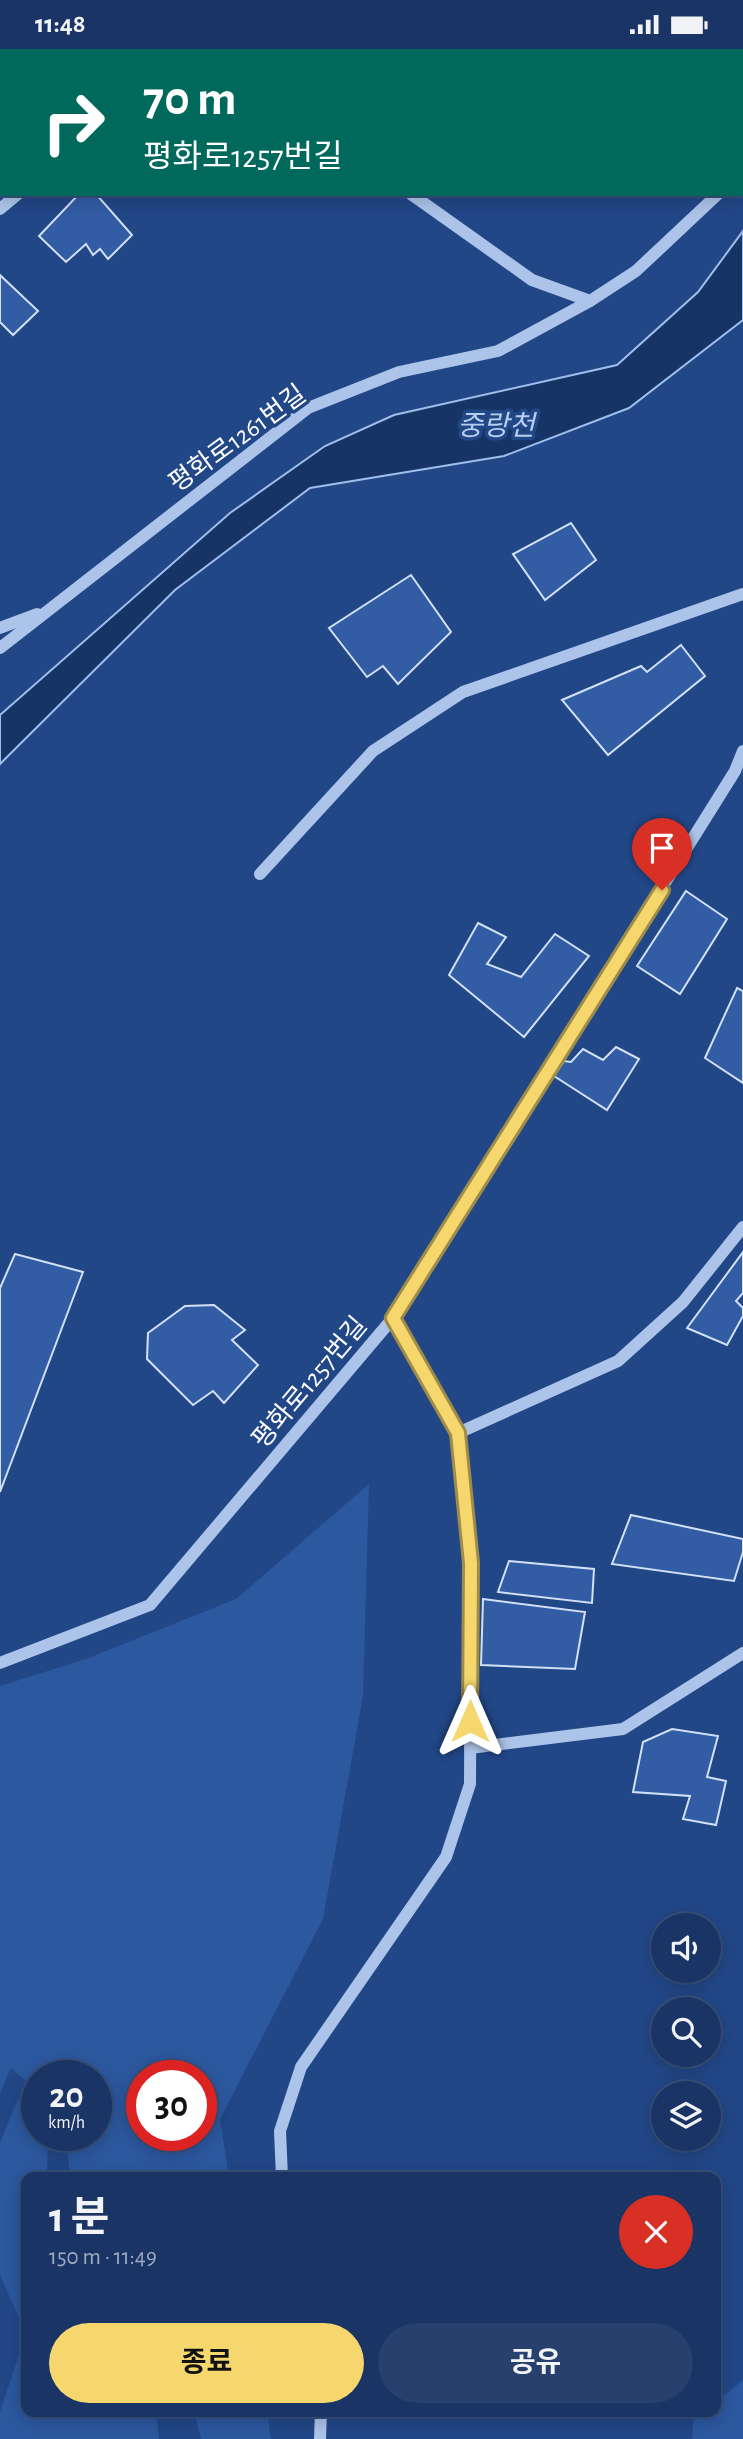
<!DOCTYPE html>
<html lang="ko">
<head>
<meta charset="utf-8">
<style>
  :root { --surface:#1a3565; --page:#27406e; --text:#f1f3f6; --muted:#9fabbf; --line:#385079; --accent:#f5d76e }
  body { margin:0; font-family:"Alegreya Sans","Noto Sans KR",sans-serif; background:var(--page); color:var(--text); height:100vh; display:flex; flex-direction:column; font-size:26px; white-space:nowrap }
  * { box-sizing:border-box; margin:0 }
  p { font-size:23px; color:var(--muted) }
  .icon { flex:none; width:38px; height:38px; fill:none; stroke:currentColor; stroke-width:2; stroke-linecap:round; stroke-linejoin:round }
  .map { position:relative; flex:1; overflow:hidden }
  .sheet { position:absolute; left:21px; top:2123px; width:700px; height:245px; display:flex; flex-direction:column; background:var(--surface); border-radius:14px; box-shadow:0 4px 18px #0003,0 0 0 2px var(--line) }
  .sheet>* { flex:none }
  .hud { position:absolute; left:0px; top:0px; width:744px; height:147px; box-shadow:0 4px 18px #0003,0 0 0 2px var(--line); background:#00695c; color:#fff; overflow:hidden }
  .buttons { position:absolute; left:651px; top:1864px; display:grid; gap:14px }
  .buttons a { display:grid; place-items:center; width:70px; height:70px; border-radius:50%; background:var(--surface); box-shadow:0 4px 18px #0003,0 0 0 2px var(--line); font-size:35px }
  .speed { position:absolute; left:21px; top:2011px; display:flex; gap:14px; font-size:35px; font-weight:700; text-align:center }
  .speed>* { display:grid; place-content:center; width:91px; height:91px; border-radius:50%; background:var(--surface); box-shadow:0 4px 18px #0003,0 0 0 2px var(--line); line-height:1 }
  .speed small { font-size:18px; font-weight:400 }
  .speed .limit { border:10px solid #d22; background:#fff; color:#111 }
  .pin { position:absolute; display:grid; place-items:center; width:60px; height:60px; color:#fff; margin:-72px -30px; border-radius:50% 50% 50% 0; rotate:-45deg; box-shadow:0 0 7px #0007 }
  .pin .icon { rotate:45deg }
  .me { position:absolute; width:77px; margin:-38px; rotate:0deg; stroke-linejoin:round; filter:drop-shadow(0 0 5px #0008) }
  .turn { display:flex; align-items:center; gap:24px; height:147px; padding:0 28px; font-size:32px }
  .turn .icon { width:91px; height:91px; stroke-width:2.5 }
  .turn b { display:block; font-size:49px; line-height:60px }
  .round { display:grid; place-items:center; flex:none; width:74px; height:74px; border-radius:37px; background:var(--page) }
  .summary { display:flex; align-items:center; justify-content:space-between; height:119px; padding:0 28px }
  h1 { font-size:42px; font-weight:700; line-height:52px }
  .primary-button { display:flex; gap:14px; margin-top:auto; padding:14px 28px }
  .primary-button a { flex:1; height:80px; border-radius:42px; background:var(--accent); color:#111; font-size:28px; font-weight:700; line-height:80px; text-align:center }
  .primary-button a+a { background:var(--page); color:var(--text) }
  .status { display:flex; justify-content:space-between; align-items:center; height:49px; padding:0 35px; background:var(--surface); direction:ltr }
  .status svg { height:19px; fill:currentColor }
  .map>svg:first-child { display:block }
</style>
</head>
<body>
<div class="status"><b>11:48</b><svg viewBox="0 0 49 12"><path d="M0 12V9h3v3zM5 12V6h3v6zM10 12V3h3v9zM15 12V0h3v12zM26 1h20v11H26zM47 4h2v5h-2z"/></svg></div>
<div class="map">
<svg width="743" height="2390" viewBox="0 0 743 2390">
  <rect width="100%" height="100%" fill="#224787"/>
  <g fill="#2c589f" fill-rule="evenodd">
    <path d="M 369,1435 L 363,1647 L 323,1870 L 220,2070 L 229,2128 L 70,2128 L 66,2086 L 96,2086 L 96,2026 L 37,2026 L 37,2042 L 11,2019 L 0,2044 L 0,1637 L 86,1610 L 236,1550 ZM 142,2026 L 201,2026 L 201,2086 L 142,2086 Z"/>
    <path d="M 18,2050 L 37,2075 L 37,2086 L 45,2086 L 48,2090 L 47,2128 L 26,2128 L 26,2362 L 156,2363 L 159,2390 L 0,2390 L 0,2363 L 26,2285 L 0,2226 L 0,2094 Z"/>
    <path d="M 743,2331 L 743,2390 L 692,2390 L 693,2372 L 705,2363 L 716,2362 L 716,2353 Z"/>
    <path d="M 194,2363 L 267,2363 L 271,2390 L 201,2390 Z"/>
  </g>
  <path fill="#173466" stroke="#a0beeb" stroke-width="2" d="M 743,182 L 743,271 L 629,359 L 504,407 L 310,439 L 175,541 L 0,715 L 0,666 L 230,464 L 325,397 L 394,366 L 617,316 L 698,243 Z"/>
  <g fill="#325da4" stroke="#d1e0f7" stroke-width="2">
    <path d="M 79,145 L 96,145 L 132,186 L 108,210 L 100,200 L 93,206 L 86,195 L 66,213 L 39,187 Z"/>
    <path d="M 0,226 L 38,262 L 13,286 L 0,273 Z"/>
    <path d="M 571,474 L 596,511 L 545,551 L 513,505 Z"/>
    <path d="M 411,526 L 451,583 L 398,635 L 383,617 L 367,628 L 329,579 Z"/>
    <path d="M 681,596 L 705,627 L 608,706 L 562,651 L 641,617 L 647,623 Z"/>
    <path d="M 686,842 L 727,870 L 680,945 L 637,917 Z"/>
    <path d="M 478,874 L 506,888 L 487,915 L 521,928 L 555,885 L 589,907 L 524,988 L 449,926 Z"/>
    <path d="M 737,939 L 743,942 L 743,1034 L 705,1009 Z"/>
    <path d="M 616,998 L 639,1010 L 607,1061 L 554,1027 L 564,1012 L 571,1013 L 583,1000 L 603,1011 Z"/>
    <path d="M 743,1203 L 743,1244 L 736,1252 L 743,1259 L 743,1267 L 727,1296 L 687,1279 Z"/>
    <path d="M 15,1205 L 83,1223 L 0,1443 L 0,1239 Z"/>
    <path d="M 214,1256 L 245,1281 L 232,1291 L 258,1316 L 224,1354 L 213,1342 L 193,1356 L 147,1310 L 148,1284 L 185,1257 Z"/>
    <path d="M 631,1466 L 743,1490 L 743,1503 L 734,1532 L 612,1515 Z"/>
    <path d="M 509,1512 L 594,1520 L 592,1554 L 498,1543 Z"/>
    <path d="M 483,1550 L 585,1563 L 575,1620 L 481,1616 Z"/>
    <path d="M 672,1680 L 718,1687 L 707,1728 L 726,1732 L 716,1776 L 683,1770 L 690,1747 L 633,1743 L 643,1693 Z"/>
  </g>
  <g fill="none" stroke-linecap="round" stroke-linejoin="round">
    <g stroke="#acc4e9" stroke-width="12">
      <path d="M 205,0 L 208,2"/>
      <path d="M 418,2 L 424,0"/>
      <path d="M 742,123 L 743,122"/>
      <path d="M 411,145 L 532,231 L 590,252 L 636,222 L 718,145"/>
      <path d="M 0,160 L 18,145"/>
      <path d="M 0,579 L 37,565"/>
      <path d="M 0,599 L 308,359 L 399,323 L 498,302 L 590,252"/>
      <path d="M 260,825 L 373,702 L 463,643 L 743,545"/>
      <path d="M 458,1384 L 618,1312 L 683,1253 L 743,1178"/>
      <path d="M 0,1614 L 150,1556 L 393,1269 L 735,722 L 743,702"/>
      <path d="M 470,1699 L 623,1680 L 743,1604"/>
      <path d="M 282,2128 L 280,2082 L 301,2018 L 446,1808 L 470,1735 L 471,1514 L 458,1384 L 393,1269"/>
      <path d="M 320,2390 L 321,2362"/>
    </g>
  </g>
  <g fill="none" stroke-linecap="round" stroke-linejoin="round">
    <defs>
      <path id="route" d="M 470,1672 L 471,1514 L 458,1384 L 393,1269 L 662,841"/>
    </defs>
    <use href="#route" stroke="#9f8c48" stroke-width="18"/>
    <use href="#route" stroke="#f5d76e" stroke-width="12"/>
  </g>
  <g text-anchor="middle" stroke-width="7" stroke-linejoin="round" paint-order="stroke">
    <g font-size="26" fill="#fff" stroke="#224787">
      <text transform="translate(237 389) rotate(-36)" y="9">평화로1261번길</text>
      <text transform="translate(309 1333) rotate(-50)" y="9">평화로1257번길</text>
    </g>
    <g font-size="28" font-style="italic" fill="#b8cef1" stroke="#224787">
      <text x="496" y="386">중랑천</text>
    </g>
  </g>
</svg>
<div class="buttons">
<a><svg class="icon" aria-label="sound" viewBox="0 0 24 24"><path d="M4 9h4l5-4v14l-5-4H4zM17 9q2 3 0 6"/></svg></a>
<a><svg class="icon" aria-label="search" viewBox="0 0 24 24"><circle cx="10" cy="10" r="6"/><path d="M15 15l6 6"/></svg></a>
<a><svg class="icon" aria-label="layers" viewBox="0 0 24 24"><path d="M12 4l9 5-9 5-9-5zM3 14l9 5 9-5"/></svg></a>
</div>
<div class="speed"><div>20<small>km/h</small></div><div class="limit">30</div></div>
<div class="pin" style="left:662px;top:841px;background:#d93025"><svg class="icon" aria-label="arrive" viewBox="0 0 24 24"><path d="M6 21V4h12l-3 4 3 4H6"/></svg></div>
<svg class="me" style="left:470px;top:1672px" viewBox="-20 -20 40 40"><path d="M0-17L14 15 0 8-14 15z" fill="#f5d76e" stroke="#fff" stroke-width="4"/></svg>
<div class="hud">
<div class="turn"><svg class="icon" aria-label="right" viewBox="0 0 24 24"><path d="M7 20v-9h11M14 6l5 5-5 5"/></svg><div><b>70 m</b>평화로1257번길</div></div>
</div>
<section class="sheet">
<div class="summary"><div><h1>1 분</h1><p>150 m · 11:49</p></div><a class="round" style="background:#d93025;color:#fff"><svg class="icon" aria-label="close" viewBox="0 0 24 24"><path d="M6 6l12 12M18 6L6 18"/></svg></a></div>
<div class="primary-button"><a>종료</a><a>공유</a></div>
</section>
</div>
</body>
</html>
